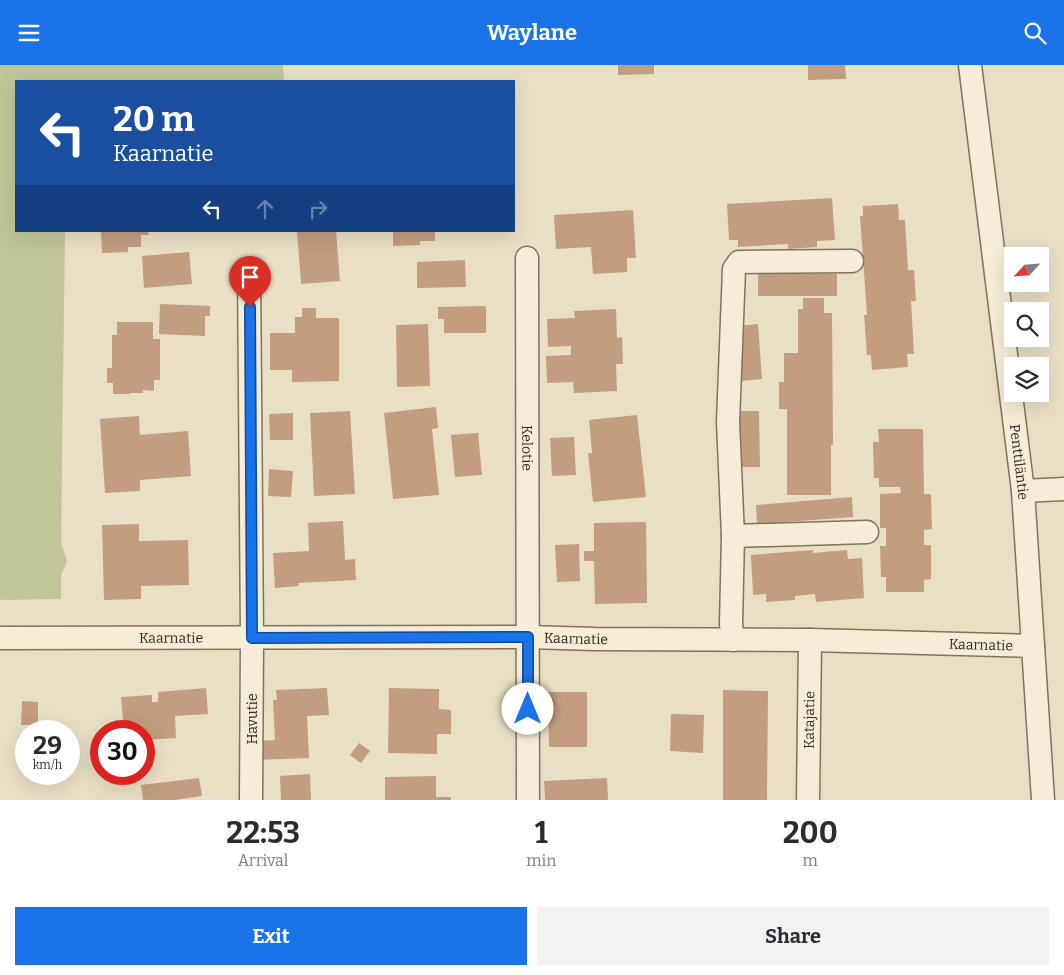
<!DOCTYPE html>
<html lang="en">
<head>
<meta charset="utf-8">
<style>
  :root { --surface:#fff; --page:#f2f2f3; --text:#2b2b33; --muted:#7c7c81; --accent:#1a73e8 }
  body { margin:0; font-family:Bitter,serif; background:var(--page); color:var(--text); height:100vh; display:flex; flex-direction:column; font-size:19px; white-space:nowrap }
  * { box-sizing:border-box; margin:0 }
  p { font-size:16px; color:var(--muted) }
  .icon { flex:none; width:28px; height:28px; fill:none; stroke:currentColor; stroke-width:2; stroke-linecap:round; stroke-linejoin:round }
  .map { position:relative; height:735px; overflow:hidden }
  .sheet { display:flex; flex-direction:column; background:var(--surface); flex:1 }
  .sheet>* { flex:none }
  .guide { position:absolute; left:15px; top:15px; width:500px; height:152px; border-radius:0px; box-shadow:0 5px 20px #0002; background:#1a4fa0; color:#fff; overflow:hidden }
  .needle { width:32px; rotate:244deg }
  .controls { position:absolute; left:1004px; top:182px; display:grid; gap:10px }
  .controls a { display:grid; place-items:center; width:45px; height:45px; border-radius:0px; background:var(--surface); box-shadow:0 5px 20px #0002; font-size:25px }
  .speed { position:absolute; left:15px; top:655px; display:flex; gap:10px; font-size:25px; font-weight:700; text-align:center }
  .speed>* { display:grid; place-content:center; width:65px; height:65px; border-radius:50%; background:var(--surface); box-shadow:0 5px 20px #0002; line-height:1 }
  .speed small { font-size:12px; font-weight:400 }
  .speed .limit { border:8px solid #d22; background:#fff; color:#111 }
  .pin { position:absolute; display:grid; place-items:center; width:42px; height:42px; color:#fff; margin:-51px -21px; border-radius:50% 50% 50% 0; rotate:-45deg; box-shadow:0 0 5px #0007 }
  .pin .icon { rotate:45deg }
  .me { position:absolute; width:55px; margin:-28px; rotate:0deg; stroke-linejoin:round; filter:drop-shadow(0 0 4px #0008) }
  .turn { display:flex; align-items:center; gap:18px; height:105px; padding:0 15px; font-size:22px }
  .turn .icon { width:65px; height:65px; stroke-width:2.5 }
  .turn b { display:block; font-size:35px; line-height:42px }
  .lanes { display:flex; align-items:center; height:48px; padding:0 15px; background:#0003; justify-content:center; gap:25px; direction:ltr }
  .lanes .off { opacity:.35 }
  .eta { display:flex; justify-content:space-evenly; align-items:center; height:85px; text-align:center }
  .eta b { font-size:30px; font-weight:700; line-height:35px }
  .action { display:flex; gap:10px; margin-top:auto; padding:10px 15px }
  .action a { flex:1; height:58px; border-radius:0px; background:var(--accent); color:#fff; font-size:20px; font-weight:700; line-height:58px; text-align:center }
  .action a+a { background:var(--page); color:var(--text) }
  header { display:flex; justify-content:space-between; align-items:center; height:65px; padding:0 15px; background:var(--accent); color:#fff; font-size:22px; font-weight:700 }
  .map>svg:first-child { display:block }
</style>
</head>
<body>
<header><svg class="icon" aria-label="menu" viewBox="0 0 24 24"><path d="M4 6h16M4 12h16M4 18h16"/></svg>Waylane<svg class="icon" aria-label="search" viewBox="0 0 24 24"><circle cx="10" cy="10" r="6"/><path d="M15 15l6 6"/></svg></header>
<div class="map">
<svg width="1064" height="735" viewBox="0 0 1064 735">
  <rect width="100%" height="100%" fill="#e9dfc5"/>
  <path fill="#c0c69a" d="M 0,0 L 283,0 L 284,16 L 16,16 L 16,166 L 65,166 L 61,477 L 67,496 L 61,511 L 61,534 L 0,535 Z"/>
  <g fill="#c39d7f">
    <path d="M 618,0 L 654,0 L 654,9 L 618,10 Z"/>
    <path d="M 808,0 L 845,0 L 846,14 L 808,15 Z"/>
    <path d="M 832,133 L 835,175 L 817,176 L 817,182 L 788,184 L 788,179 L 738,182 L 738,175 L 729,175 L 727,139 Z"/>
    <path d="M 898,139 L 899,155 L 905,155 L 908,205 L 914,205 L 916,236 L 911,236 L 914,289 L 907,289 L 908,302 L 872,305 L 871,290 L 867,290 L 864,250 L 867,250 L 860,151 L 863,151 L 863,141 Z"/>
    <path d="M 633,145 L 636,193 L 627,193 L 627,207 L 593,209 L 591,182 L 556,184 L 554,150 Z"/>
    <path d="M 101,166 L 148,166 L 149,170 L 141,170 L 141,182 L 128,182 L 128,187 L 102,188 Z"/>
    <path d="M 297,166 L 336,166 L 340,216 L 301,219 Z"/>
    <path d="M 393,166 L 435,166 L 435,176 L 420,176 L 420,180 L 393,181 Z"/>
    <path d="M 189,187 L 192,219 L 144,223 L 142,191 Z"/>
    <path d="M 465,195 L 466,222 L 417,223 L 417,197 Z"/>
    <rect x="758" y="209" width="79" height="22"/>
    <path d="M 803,233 L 824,233 L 824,248 L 832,248 L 833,380 L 831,380 L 831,430 L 787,430 L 787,344 L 779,344 L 779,317 L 784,317 L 784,288 L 798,288 L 798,244 L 803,244 Z"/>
    <path d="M 160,239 L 210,241 L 210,251 L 205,251 L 205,271 L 159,269 Z"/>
    <path d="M 486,241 L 486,268 L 444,268 L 444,254 L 438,254 L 438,242 Z"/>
    <path d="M 302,243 L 316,243 L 316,253 L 339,253 L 339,316 L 292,317 L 292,305 L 270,305 L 270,268 L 295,268 L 295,252 L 302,252 Z"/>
    <path d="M 616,244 L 617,273 L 622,272 L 623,299 L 616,299 L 617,326 L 574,328 L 573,317 L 547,318 L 546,291 L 571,290 L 571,281 L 548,282 L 547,254 L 575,253 L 574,246 Z"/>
    <path d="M 117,257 L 153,257 L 153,274 L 160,274 L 160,315 L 154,315 L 154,326 L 143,325 L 143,328 L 130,328 L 130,329 L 113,329 L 113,318 L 107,318 L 107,303 L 112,303 L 112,270 L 117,270 Z"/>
    <path d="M 428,259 L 430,321 L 397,322 L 396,260 Z"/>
    <path d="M 758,259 L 762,314 L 741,316 L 737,261 Z"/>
    <path d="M 436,342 L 438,363 L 432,364 L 439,430 L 393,434 L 384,348 Z"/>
    <path d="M 350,346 L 355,429 L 314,431 L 310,348 Z"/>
    <path d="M 738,346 L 759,346 L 760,402 L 739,402 Z"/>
    <path d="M 293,348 L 293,375 L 270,375 L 269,349 Z"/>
    <path d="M 637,350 L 646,432 L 593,437 L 588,388 L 592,388 L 589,355 Z"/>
    <path d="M 139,351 L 140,370 L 188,366 L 191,411 L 140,415 L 140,426 L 105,428 L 100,354 Z"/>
    <path d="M 878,364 L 923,364 L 924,429 L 931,429 L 932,464 L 924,465 L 924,480 L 931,480 L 931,514 L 924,515 L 924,527 L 886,527 L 886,512 L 881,512 L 880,481 L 886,481 L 886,463 L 880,463 L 880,429 L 901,428 L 900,422 L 879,422 L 879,413 L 874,413 L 873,377 L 879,377 Z"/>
    <path d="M 478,368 L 482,410 L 455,412 L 451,370 Z"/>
    <path d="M 574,372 L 576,410 L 552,411 L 550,373 Z"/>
    <path d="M 269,404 L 293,406 L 291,432 L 268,431 Z"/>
    <path d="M 852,432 L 853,452 L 757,459 L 756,440 Z"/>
    <path d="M 343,456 L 345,495 L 355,494 L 356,515 L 298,518 L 299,521 L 275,523 L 273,488 L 309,486 L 308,458 Z"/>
    <path d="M 646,457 L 647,538 L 595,539 L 594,496 L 584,496 L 584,486 L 594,486 L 594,458 Z"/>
    <path d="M 139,459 L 139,476 L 188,475 L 189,520 L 141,521 L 141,534 L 104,535 L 102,460 Z"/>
    <path d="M 579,479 L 580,516 L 557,517 L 555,480 Z"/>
    <path d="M 813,485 L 813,488 L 847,485 L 848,494 L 862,493 L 864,533 L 816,537 L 815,529 L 795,531 L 795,535 L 766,537 L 766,529 L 753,530 L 751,490 Z"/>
    <path d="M 206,623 L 208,649 L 175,651 L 176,673 L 144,675 L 144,666 L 124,666 L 121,632 L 152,630 L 152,637 L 158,637 L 158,627 Z"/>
    <path d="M 327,623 L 329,650 L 307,651 L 309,693 L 257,695 L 257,676 L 275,675 L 273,635 L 277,635 L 276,625 Z"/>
    <path d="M 389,623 L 439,624 L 439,644 L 451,645 L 451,669 L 437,669 L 437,689 L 388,688 Z"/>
    <path d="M 723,625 L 768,626 L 767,735 L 723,735 Z"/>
    <path d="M 548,627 L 587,627 L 587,682 L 549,682 Z"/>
    <path d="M 22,636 L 38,637 L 38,660 L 21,660 Z"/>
    <path d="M 671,649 L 704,650 L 703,688 L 670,686 Z"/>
    <path d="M 359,678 L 370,686 L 361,698 L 350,690 Z"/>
    <path d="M 310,709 L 311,735 L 281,735 L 280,711 Z"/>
    <path d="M 436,711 L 436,732 L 451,732 L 451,735 L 385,735 L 385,712 Z"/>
    <path d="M 199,713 L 202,731 L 175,735 L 143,735 L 141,720 Z"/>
    <path d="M 607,713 L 608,735 L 545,735 L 544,716 Z"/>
  </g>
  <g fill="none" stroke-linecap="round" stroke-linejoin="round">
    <defs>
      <g id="minor">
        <path id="s1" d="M 970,0 L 1023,426 L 1043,735"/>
        <path id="s2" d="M 527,193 L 528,735"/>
        <path d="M 249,204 L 252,573 L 251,735"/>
        <path d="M 1023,426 L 1064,424"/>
        <path d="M 733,471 L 867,467"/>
        <path id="s3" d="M 0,573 L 528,572 L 594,574 L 810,575 L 1033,581"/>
        <path d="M 733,575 L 731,559 L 733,471 L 728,357 L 734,204 L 739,197 L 852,196"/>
        <path id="s4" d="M 808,735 L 810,575"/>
      </g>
    </defs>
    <use href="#minor" stroke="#82725d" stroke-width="25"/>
    <use href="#minor" stroke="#f5edd7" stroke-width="22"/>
  </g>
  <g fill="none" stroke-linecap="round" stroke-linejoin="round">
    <defs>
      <path id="route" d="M 250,242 L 252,573 L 528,572 L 528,644"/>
    </defs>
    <use href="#route" stroke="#114b97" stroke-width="12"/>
    <use href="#route" stroke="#1a73e8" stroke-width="9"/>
  </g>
  <g text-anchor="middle" stroke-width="4" stroke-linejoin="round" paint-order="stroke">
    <g font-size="14" fill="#342a1f" stroke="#f1e9d4">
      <text dy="5" stroke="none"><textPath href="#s2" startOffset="190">Kelotie</textPath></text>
      <text dy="5" stroke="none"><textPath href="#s1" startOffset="400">Penttiläntie</textPath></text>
      <text dy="5" stroke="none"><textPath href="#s3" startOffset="171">Kaarnatie</textPath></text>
      <text dy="5" stroke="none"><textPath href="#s3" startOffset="576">Kaarnatie</textPath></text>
      <text dy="5" stroke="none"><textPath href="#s3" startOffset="981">Kaarnatie</textPath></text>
      <text transform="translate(252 654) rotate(-90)" y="5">Havutie</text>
      <text dy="5" stroke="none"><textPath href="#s4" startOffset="80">Katajatie</textPath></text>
    </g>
  </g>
</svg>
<div class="controls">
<a><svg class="needle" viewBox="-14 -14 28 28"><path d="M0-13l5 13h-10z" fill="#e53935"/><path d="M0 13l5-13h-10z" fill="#7c7c81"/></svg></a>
<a><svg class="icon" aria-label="search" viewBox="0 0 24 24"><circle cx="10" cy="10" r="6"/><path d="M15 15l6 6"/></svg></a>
<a><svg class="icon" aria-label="layers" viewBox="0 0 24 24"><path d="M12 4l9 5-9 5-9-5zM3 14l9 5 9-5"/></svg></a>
</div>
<div class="speed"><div>29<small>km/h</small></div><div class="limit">30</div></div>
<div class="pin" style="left:250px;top:242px;background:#d93025"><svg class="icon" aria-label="arrive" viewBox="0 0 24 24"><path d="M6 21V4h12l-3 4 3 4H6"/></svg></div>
<svg class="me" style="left:528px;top:644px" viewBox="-20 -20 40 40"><circle r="19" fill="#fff"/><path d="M0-13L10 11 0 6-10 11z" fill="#1a73e8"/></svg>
<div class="guide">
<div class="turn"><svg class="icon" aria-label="left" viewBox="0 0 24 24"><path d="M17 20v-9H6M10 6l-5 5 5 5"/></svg><div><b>20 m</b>Kaarnatie</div></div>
<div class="lanes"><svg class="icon" aria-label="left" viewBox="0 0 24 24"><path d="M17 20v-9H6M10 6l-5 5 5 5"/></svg><svg class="icon off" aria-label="ahead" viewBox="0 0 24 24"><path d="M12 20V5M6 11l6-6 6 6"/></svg><svg class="icon off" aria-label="right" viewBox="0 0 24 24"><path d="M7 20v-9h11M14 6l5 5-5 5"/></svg></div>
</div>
</div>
<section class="sheet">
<div class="eta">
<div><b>22:53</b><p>Arrival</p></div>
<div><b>1</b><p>min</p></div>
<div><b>200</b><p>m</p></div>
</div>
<div class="action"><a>Exit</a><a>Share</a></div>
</section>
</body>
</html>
